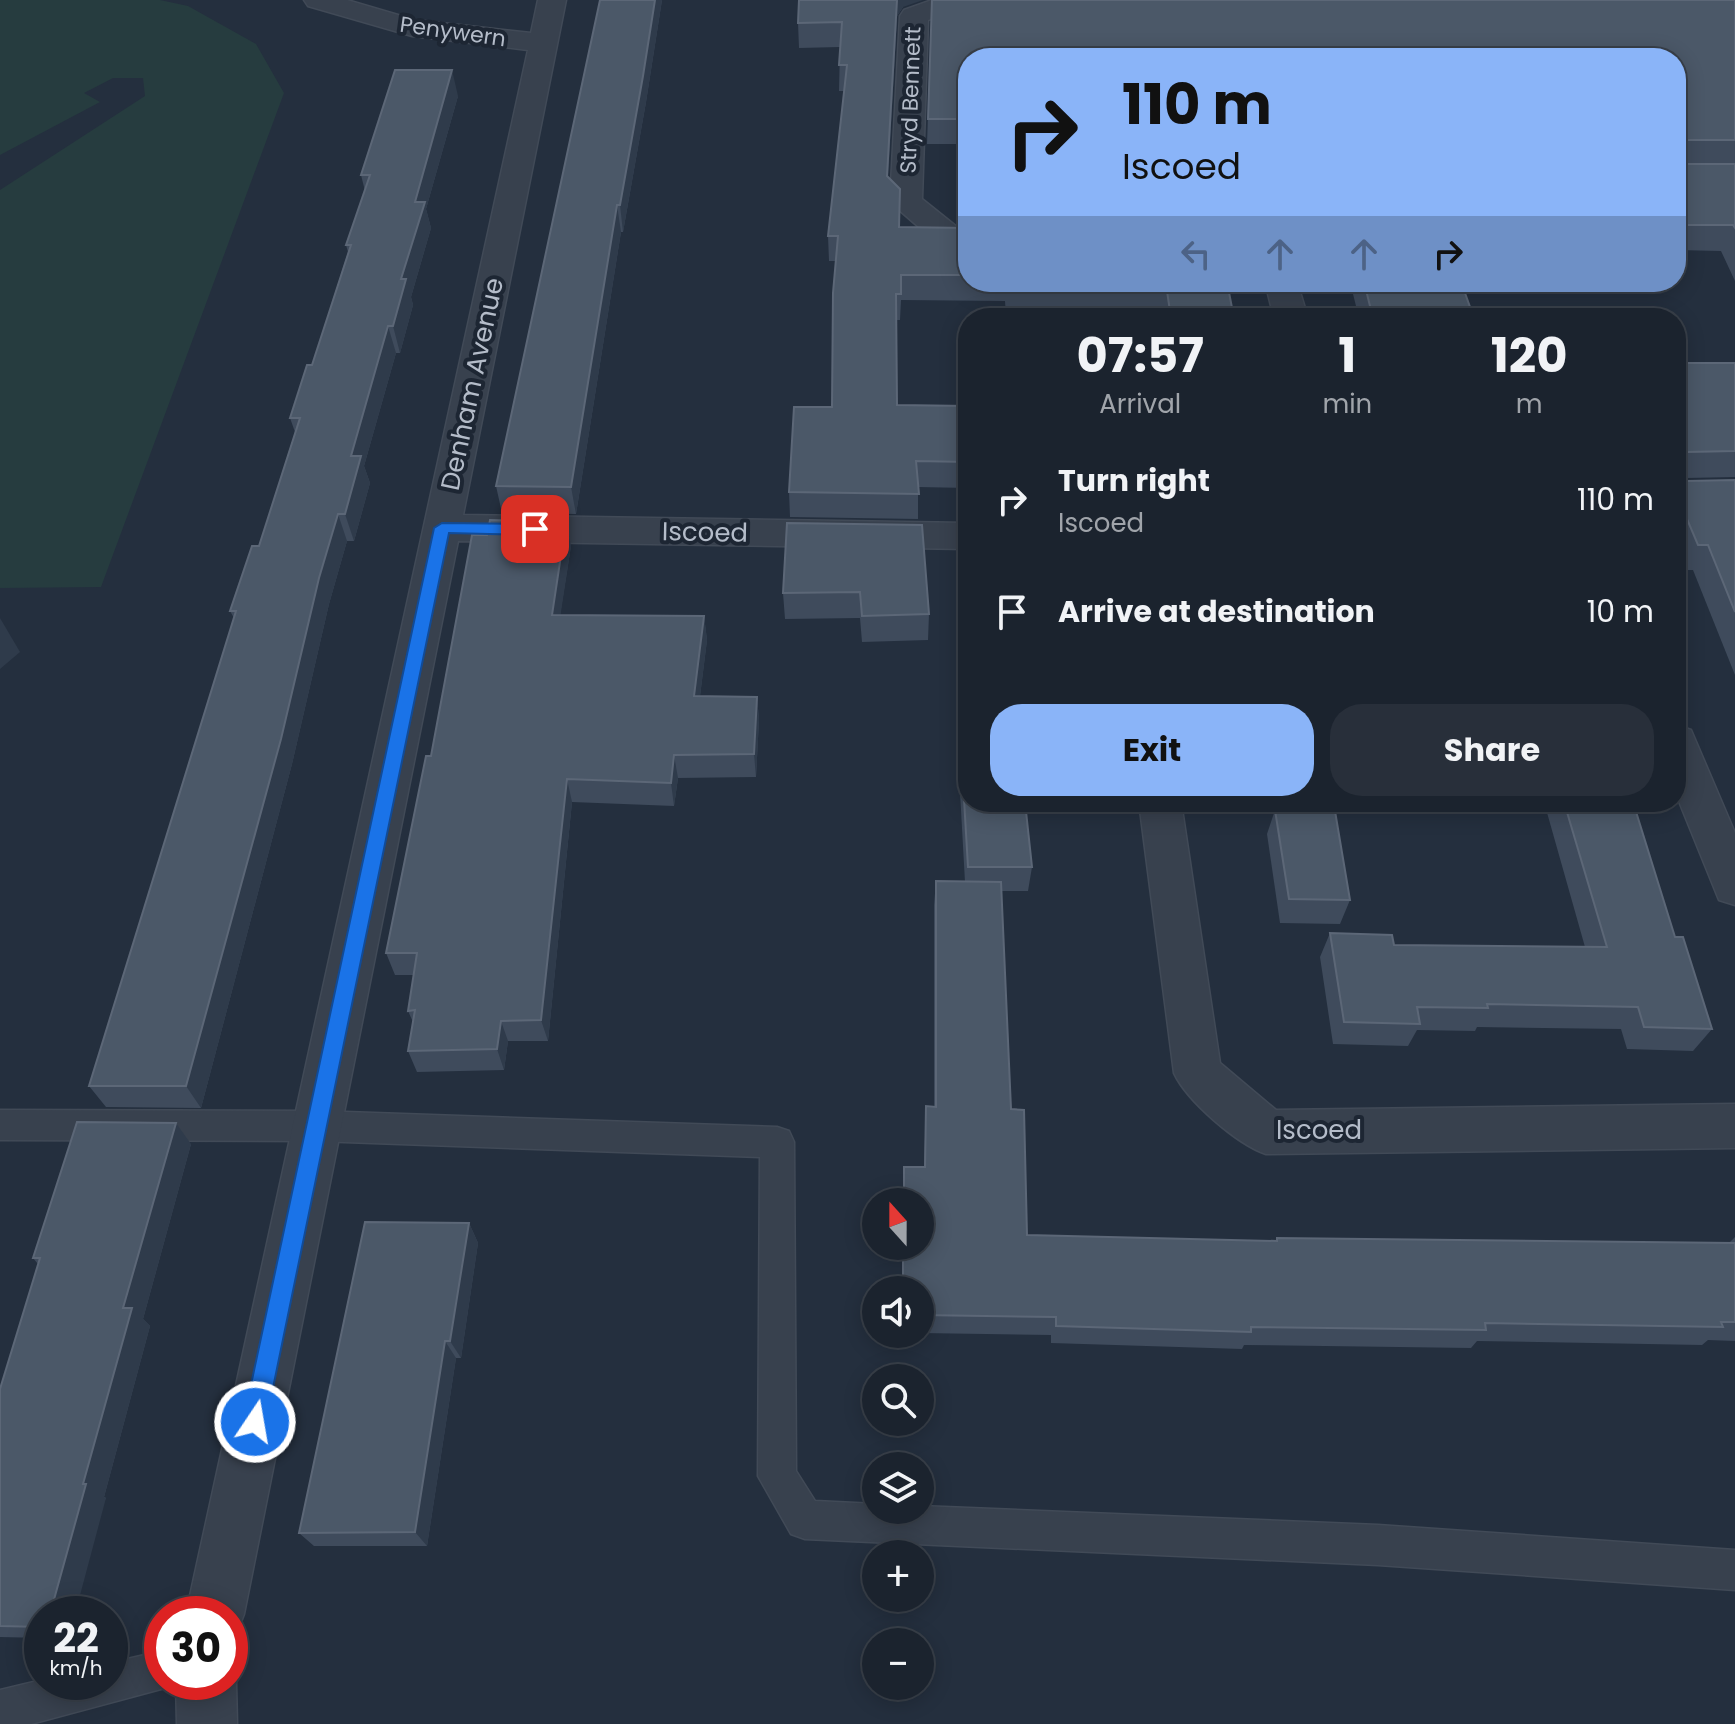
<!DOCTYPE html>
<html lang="en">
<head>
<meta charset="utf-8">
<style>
  :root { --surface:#1b232e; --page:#282f3a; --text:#f1f3f6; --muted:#a0a4aa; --line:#39404a; --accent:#8ab4f8 }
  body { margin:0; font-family:Poppins,sans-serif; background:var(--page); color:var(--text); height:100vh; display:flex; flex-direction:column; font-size:30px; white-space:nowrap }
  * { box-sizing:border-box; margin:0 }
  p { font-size:26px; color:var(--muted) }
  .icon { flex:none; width:44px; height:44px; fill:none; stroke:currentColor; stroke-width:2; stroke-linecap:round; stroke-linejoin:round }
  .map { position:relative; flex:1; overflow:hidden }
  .drawer { position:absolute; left:958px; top:308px; width:728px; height:504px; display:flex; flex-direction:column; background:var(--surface); border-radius:32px; box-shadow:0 4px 20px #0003,0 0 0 2px var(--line) }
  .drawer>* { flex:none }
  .hud { position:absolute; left:958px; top:48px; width:728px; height:244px; border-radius:32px; box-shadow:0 4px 20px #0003,0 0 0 2px var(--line); background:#8ab4f8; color:#111; overflow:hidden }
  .needle { width:52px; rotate:339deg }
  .tools { position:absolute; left:862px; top:1188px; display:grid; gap:16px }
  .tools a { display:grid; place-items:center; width:72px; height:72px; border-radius:50%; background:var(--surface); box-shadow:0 4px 20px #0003,0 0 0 2px var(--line); font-size:40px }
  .speed { position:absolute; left:24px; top:1596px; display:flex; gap:16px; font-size:40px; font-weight:700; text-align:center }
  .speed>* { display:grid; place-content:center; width:104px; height:104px; border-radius:50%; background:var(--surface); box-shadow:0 4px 20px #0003,0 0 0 2px var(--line); line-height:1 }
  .speed small { font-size:20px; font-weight:400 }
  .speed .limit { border:12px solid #d22; background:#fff; color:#111 }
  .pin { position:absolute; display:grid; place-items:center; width:68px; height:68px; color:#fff; margin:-34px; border-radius:16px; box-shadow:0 4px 12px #0006 }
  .me { position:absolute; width:88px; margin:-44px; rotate:12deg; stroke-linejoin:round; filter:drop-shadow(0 0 6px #0008) }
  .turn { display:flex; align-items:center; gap:28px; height:168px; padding:0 32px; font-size:36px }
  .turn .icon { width:104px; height:104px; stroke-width:2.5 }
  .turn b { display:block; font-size:56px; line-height:68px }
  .lanes { display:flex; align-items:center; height:76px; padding:0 32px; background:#0003; justify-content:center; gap:40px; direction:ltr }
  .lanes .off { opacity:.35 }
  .eta { display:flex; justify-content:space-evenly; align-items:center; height:136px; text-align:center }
  .eta b { font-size:48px; font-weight:700; line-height:56px }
  .primary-button { display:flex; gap:16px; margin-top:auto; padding:16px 32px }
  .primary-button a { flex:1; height:92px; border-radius:32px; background:var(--accent); color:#111; font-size:32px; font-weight:700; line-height:92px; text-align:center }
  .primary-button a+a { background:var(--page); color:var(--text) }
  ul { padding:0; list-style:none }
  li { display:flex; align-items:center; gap:24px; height:112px; padding:0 32px }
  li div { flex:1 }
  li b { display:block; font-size:30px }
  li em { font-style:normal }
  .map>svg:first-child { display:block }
</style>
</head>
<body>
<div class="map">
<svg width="1735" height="1724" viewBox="0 0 1735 1724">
  <rect width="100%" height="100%" fill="#242f3e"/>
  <path fill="#263c3f" d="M 0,0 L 160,0 L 188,6 L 256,44 L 284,93 L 101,587 L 0,588 L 0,190 L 145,96 L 143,78 L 113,78 L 84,93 L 100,102 L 0,155 Z"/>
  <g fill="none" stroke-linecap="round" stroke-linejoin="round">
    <defs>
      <g id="lane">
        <path d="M 0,1110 L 317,1111 L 777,1127 L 789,1131 L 794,1142 L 796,1471 L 815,1501 L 876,1504 L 876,1510 L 920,1510 L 920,1506 L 1378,1525 L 1735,1550 L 1735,1590 L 1378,1565 L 805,1539 L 791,1534 L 758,1476 L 760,1157 L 317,1141 L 0,1140 Z"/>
        <path d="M 162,1651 L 162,1682 L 178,1682 L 176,1685 L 31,1724 L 0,1724 L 0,1690 L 42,1680 L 110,1682 L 110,1663 Z"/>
      </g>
      <g id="street">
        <path d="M 304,0 L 347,0 L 415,20 L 531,33 L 538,0 L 566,0 L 463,515 L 968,523 L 968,549 L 458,541 L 244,1614 L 236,1635 L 230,1637 L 230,1614 L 186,1614 L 528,50 L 412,36 L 308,6 Z"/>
        <path d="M 932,0 L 971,0 L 967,6 L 928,20 L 922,199 L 962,231 L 968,231 L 968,251 L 943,248 L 890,202 L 900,16 L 904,10 Z"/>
        <path d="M 1265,282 L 1297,282 L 1308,318 L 1274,318 Z"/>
        <path d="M 1676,725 L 1691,730 L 1735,833 L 1735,905 L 1719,900 L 1676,794 Z"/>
        <path d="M 1139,802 L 1181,802 L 1220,1063 L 1276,1110 L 1735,1104 L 1735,1148 L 1266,1154 C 1237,1144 1187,1101 1174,1073 Z"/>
        <path d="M 230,1668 L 236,1682 L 237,1724 L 177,1724 L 176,1682 L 230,1682 Z"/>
      </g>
    </defs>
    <use href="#lane" stroke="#414a57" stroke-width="3"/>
    <use href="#street" stroke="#414a57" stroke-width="3"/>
    <use href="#lane" fill="#38414e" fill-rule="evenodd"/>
    <use href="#street" fill="#38414e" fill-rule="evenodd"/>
  </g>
  <g fill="#3f4b5c">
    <path d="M 600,0 L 662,0 L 646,102 L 623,232 L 621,232 L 576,514 L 502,513 L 496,486 Z"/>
    <path d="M 932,0 L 1735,0 L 1735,281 L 1721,251 L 1676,250 L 1676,58 L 968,58 L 968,144 L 927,144 Z"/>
    <path d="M 903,7 L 897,16 L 888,177 L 899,227 L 968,228 L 968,282 L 1227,282 L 1234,318 L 1006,316 L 1005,301 L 901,300 L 900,320 L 896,320 L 897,405 L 968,406 L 968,488 L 918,487 L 918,519 L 790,517 L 789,492 L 832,407 L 836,261 L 829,261 L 828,236 L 844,91 L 839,91 L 840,47 L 799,48 L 798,23 Z"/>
    <path d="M 458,96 L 426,209 L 431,228 L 411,297 L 413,305 L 400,353 L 396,353 L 364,466 L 370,483 L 354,541 L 347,541 L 329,604 L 292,764 L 201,1108 L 106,1107 L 89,1086 L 234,618 L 230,611 L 259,546 L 295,432 L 290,418 L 312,365 L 348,252 L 346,245 L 365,191 L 361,175 Z"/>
    <path d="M 1350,282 L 1461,282 L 1474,318 L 1359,318 Z"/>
    <path d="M 1676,363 L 1735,363 L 1735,477 L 1687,478 L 1687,481 L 1735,480 L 1735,675 L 1693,570 L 1684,570 L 1676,551 Z"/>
    <path d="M 566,522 L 571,546 L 560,615 L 704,616 L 707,640 L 700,696 L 757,697 L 759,720 L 756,777 L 678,778 L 674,806 L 572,802 L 548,1041 L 508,1041 L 504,1070 L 417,1072 L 408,1051 L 413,1022 L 408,1011 L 414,975 L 395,975 L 386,953 L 431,756 L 487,535 Z"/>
    <path d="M 922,525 L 929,614 L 928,640 L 862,642 L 860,618 L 785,619 L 783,593 Z"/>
    <path d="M 967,595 L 968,595 L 968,681 L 965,621 Z"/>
    <path d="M 960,731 L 1032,867 L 1028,891 L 1001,891 L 1011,1109 L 1027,1235 L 1276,1241 L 1277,1238 L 1729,1243 L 1735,1237 L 1735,1341 L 1708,1340 L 1702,1345 L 1477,1341 L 1471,1348 L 1244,1345 L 1242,1349 L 1051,1343 L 1051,1335 L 920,1333 L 920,1290 L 902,1290 L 903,1246 L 920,1246 L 920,1202 L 903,1202 L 904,1167 L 924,1167 L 926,1106 L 934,1106 L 934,905 L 936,881 L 965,882 L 958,756 Z"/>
    <path d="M 1544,802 L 1633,802 L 1675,937 L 1712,1029 L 1693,1051 L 1627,1049 L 1621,1029 L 1477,1027 L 1475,1031 L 1417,1030 L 1408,1046 L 1333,1044 L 1320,957 L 1330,933 L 1394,945 L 1585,947 Z"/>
    <path d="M 1275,810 L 1350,900 L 1340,924 L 1280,923 L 1267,834 Z"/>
    <path d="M 191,1144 L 143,1319 L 150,1326 L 104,1497 L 106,1498 L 42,1614 L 42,1638 L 0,1637 L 0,1389 L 38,1264 L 33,1258 Z"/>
    <path d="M 469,1223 L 478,1243 L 461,1358 L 456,1358 L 427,1546 L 314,1546 L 299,1533 Z"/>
  </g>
  <g fill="#2f3b4b">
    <path d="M 655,0 L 662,0 L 646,102 L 623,232 L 620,205 Z"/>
    <path d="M 897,0 L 923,0 L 903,7 L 897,16 L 887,202 Z"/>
    <path d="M 452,70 L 458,96 L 426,209 L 431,228 L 411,297 L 413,305 L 400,353 L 393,326 L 415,202 Z"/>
    <path d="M 617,205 L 621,232 L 576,514 L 571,487 Z"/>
    <path d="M 388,326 L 396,353 L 364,466 L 370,483 L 354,541 L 345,514 L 351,456 Z"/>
    <path d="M 338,514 L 347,541 L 329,604 L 292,764 L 201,1108 L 186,1086 L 319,578 Z"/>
    <path d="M 566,522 L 571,546 L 557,638 L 552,615 Z"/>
    <path d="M 704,616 L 707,640 L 697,720 L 694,696 Z"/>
    <path d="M 0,618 L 20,652 L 0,669 Z"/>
    <path d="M 757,697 L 759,720 L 756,777 L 754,754 Z"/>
    <path d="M 674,755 L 678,778 L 674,806 L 671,783 Z"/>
    <path d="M 567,779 L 572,802 L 548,1041 L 541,1020 Z"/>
    <path d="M 501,1021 L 508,1041 L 504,1070 L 497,1049 Z"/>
    <path d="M 176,1123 L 191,1144 L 143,1319 L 150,1326 L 104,1497 L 106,1498 L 75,1614 L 50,1614 L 83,1484 L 123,1308 Z"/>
    <path d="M 469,1223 L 478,1243 L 461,1358 L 450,1341 Z"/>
    <path d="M 445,1341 L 456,1358 L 427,1546 L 415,1532 Z"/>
  </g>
  <g fill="#4b5868" stroke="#5c6777" stroke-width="2">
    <path d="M 600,0 L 655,0 L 643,76 L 620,205 L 617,205 L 571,487 L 496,486 Z"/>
    <path d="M 799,0 L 897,0 L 887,176 L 900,189 L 899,227 L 968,228 L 968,275 L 901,275 L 901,294 L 896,294 L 897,405 L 968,406 L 968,462 L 916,461 L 919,494 L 789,492 L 794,407 L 832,407 L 833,293 L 838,236 L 828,236 L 847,65 L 839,65 L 842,22 L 798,23 Z"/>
    <path d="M 932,0 L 1735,0 L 1735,140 L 1687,140 L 1684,143 L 1684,161 L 1687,164 L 1735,164 L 1735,228 L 1733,225 L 1676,225 L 1676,58 L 968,58 L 968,119 L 928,119 Z"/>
    <path d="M 395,70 L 452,70 L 415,202 L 425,202 L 401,279 L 406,279 L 393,326 L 388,326 L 351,456 L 361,456 L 345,514 L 338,514 L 319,578 L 281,739 L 186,1086 L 89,1086 L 236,611 L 230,611 L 252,546 L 259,546 L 300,418 L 290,418 L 307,365 L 312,365 L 351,245 L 346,245 L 370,175 L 361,175 Z"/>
    <path d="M 1008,282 L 1227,282 L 1234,318 L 1171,318 L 1167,291 L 1009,290 Z"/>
    <path d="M 1364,282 L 1461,282 L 1474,318 L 1373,318 Z"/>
    <path d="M 1676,363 L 1735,363 L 1735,451 L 1687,452 L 1687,481 L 1735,480 L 1735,612 L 1708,545 L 1698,545 L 1676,493 Z"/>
    <path d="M 490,520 L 566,522 L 552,615 L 704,616 L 694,696 L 757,697 L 754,754 L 674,755 L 671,783 L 567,779 L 541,1020 L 501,1021 L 497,1049 L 408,1051 L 415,1010 L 408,1011 L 417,953 L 386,953 L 426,756 L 431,756 L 472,535 L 487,535 Z"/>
    <path d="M 787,523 L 922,525 L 929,614 L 862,616 L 860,592 L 783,593 Z"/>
    <path d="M 960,731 L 968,731 L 968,802 L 1025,802 L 1032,867 L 968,867 Z"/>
    <path d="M 1564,802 L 1633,802 L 1675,937 L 1683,937 L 1712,1029 L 1644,1027 L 1638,1007 L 1487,1004 L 1488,1008 L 1417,1007 L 1420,1024 L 1344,1022 L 1330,933 L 1392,935 L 1394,945 L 1607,947 Z"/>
    <path d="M 1275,810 L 1335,811 L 1350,900 L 1289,899 Z"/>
    <path d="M 936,881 L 1001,882 L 1011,1109 L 1024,1110 L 1027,1235 L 1277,1241 L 1277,1238 L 1735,1243 L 1735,1322 L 1721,1322 L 1723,1327 L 1485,1323 L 1486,1330 L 1251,1327 L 1251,1332 L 1056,1326 L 1056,1317 L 920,1315 L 920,1290 L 903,1290 L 903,1246 L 920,1246 L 920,1202 L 904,1202 L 904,1167 L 925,1167 L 926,1106 L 936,1107 Z"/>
    <path d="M 77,1122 L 176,1123 L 123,1308 L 132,1308 L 83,1484 L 86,1484 L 50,1614 L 42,1614 L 42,1627 L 0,1626 L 0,1389 L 40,1258 L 33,1258 Z"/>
    <path d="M 365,1222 L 469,1223 L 450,1341 L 445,1341 L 415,1532 L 299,1533 Z"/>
  </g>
  <path fill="#1a73e8" stroke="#114b97" stroke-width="2" d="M 442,523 L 535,524 L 543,529 L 535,535 L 449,533 L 266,1422 L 263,1430 L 255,1433 L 247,1430 L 243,1422 L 434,528 Z"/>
  <g text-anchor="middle" stroke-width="8" stroke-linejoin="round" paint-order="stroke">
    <g font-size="22" fill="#b4bcc9" stroke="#1d2633">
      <text transform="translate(453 31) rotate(8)" y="8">Penywern</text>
      <text transform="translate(910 100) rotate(-88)" y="8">Stryd Bennett</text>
    </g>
    <g font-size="26" fill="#b4bcc9" stroke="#1d2633">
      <text transform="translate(472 384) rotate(-78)" y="9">Denham Avenue</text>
      <text transform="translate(705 532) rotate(1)" y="9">Iscoed</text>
      <text x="1319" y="1139">Iscoed</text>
    </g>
  </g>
</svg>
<div class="tools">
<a><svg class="needle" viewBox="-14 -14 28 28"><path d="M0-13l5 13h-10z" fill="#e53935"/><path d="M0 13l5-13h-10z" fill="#a0a4aa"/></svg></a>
<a><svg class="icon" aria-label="sound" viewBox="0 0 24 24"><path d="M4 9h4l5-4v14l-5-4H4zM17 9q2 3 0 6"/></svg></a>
<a><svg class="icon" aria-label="search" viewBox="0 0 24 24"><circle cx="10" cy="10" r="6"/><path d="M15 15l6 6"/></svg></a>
<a><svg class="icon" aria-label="layers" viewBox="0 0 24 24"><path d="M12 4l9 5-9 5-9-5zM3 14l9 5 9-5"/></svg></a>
<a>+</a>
<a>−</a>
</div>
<div class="speed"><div>22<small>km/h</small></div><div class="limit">30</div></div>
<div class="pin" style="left:535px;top:529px;background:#d93025"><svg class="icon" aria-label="arrive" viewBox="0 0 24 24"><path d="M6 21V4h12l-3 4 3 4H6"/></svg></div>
<svg class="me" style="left:255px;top:1422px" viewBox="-20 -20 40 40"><circle r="17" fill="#1a73e8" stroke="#fff" stroke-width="3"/><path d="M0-11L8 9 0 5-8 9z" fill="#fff"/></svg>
<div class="hud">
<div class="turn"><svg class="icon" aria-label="right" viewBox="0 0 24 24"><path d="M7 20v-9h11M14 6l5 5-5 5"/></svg><div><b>110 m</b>Iscoed</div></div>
<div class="lanes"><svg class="icon off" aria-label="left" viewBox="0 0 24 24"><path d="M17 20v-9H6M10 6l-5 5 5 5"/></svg><svg class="icon off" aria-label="ahead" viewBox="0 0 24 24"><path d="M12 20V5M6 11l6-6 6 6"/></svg><svg class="icon off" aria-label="ahead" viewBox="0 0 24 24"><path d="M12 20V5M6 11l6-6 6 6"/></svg><svg class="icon" aria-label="right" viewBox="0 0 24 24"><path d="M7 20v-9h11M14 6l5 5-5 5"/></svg></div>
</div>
<section class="drawer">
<div class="eta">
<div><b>07:57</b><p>Arrival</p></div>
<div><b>1</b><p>min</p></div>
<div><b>120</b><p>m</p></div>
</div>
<ul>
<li><svg class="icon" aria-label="right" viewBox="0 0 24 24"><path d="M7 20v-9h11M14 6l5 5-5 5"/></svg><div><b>Turn right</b><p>Iscoed</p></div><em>110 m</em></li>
<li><svg class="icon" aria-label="arrive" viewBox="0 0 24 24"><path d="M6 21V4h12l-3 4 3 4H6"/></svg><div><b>Arrive at destination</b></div><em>10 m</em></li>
</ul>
<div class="primary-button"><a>Exit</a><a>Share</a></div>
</section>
</div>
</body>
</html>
